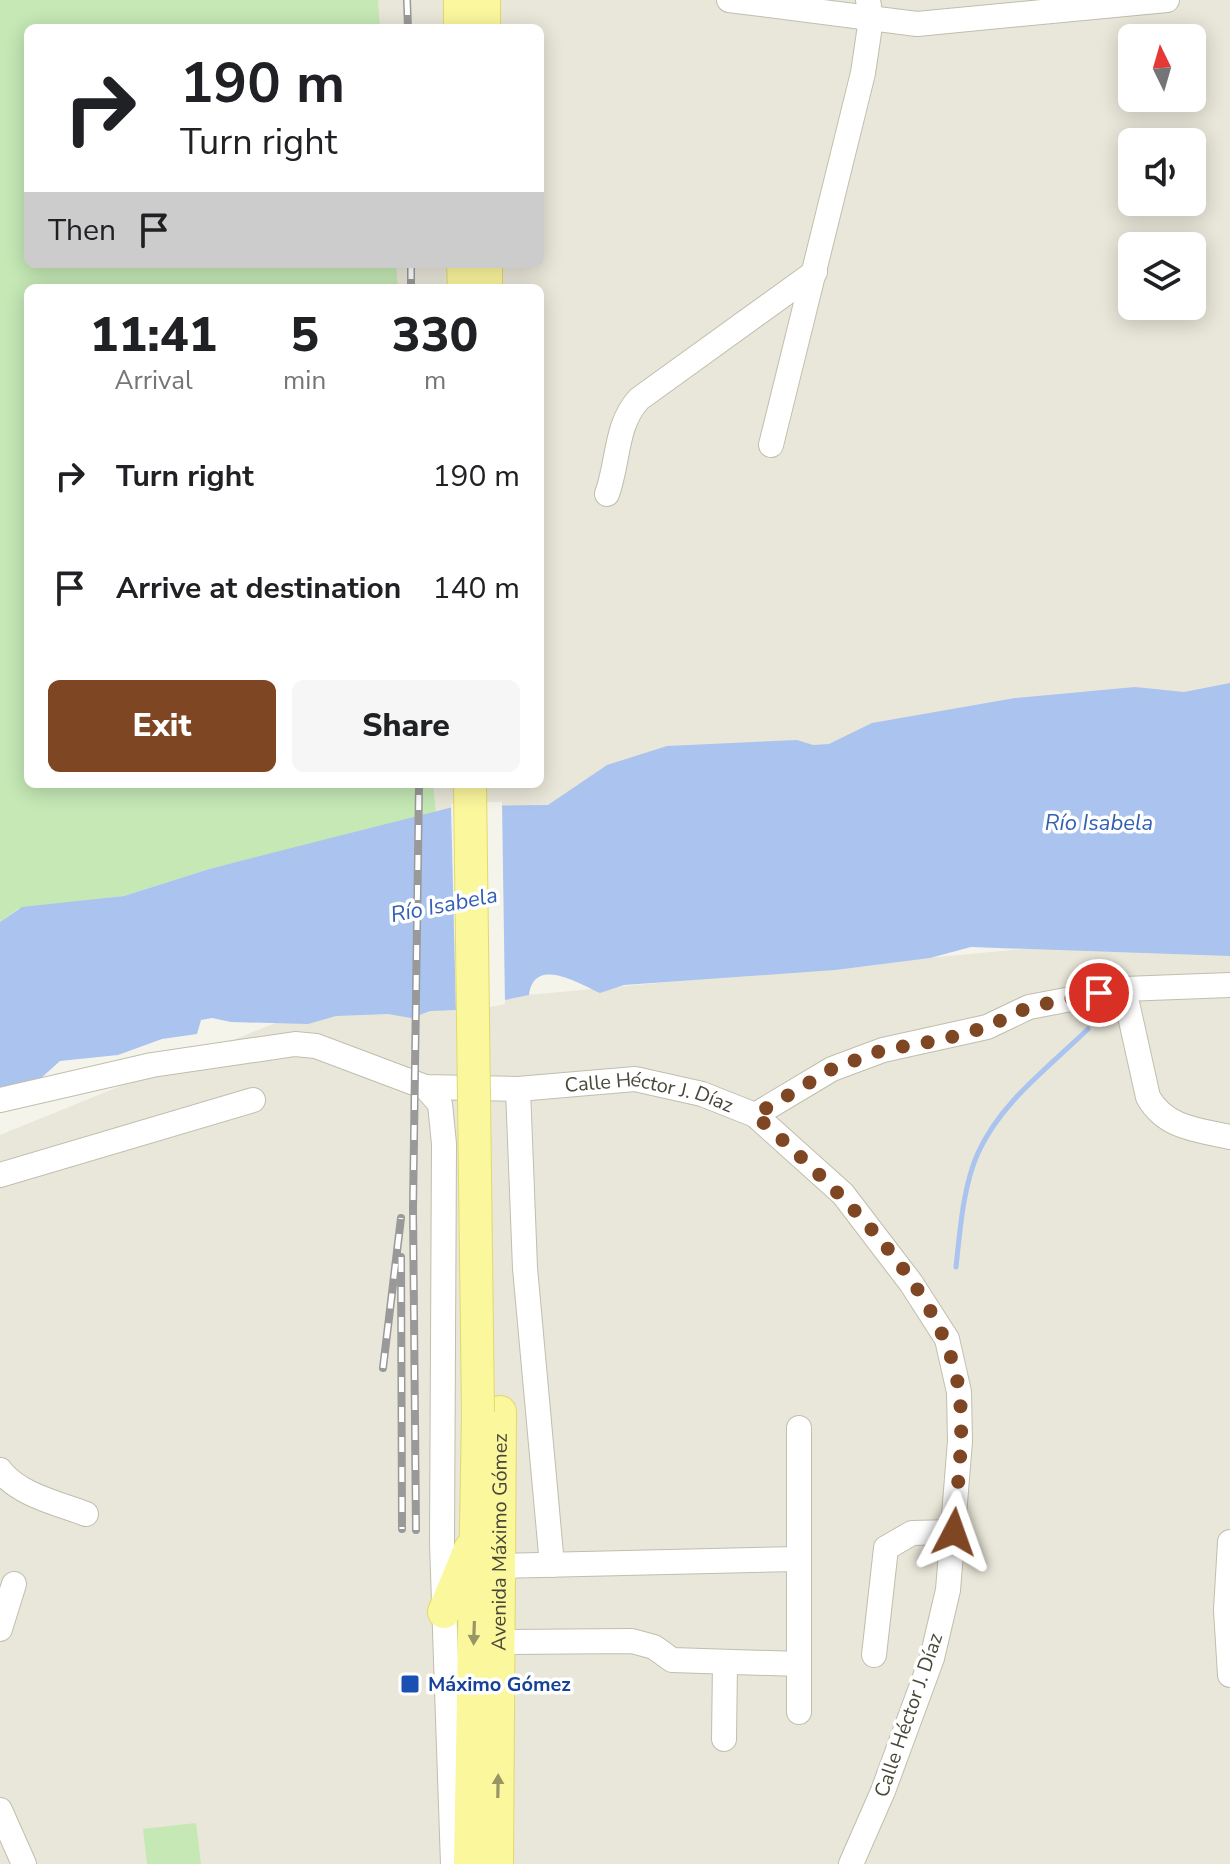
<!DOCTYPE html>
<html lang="en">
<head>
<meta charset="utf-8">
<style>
  :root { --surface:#fff; --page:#f6f6f6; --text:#202124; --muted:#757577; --accent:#7f4624 }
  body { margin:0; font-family:"Nunito Sans",sans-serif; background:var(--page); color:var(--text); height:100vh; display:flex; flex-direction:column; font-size:30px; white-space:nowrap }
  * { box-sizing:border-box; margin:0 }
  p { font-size:26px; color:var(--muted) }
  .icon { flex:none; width:44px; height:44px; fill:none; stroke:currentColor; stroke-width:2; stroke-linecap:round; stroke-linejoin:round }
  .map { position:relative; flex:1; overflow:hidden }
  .sheet { position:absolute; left:24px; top:284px; width:520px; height:504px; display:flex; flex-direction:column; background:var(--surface); border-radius:12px; box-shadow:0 4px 20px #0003 }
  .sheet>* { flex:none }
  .hud { position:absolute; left:24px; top:24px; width:520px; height:244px; border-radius:12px; box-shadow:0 4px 20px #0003; background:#fff; color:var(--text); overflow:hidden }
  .needle { width:52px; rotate:355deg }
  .fabs { position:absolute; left:1118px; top:24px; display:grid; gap:16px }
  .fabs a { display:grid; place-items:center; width:88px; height:88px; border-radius:12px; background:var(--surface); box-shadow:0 4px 20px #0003; font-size:40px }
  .pin { position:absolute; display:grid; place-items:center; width:68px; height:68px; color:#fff; margin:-34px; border:4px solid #fff; border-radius:50%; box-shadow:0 2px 8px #0007 }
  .me { position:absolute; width:88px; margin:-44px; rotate:4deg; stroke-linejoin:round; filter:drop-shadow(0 0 6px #0008) }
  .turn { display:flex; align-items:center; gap:28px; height:168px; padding:0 24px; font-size:36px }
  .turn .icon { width:104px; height:104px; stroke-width:2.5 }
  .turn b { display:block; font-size:56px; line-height:68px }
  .then { display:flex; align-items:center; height:76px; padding:0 24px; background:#0003; gap:16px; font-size:30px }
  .eta { display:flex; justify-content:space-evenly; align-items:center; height:136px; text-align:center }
  .eta b { font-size:48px; font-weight:800; line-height:56px }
  .button { display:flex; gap:16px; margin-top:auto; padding:16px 24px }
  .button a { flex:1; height:92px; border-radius:12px; background:var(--accent); color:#fff; font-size:32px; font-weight:800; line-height:92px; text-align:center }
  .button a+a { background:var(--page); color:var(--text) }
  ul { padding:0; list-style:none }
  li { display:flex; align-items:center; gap:24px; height:112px; padding:0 24px }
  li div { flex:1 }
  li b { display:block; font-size:30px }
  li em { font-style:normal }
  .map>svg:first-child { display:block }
</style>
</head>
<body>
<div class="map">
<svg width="1230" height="1864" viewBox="0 0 1230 1864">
  <rect width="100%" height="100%" fill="#f5f4eb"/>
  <g fill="#e9e7d9" fill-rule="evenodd">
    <path d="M 156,0 L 1230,0 L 1230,829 L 268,851 L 259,784 L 540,784 L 540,288 L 194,288 L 191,264 L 540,264 L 540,28 L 159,28 ZM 1132,38 L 1192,38 L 1192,98 L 1132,98 ZM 1132,142 L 1192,142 L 1192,202 L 1132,202 ZM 1132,246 L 1192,246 L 1192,306 L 1132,306 Z"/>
    <path d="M 1230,930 L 1230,1864 L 0,1864 L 0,1135 L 290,1017 Z"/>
  </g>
  <g fill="#c5e8b5">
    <path d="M 0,0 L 378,0 L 380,28 L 28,28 L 28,264 L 396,264 L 398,288 L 28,288 L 28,784 L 433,784 L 436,814 L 209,869 L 124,896 L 18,909 L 0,922 Z"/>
    <path d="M 196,1823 L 201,1864 L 147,1864 L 143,1829 Z"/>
  </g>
  <path fill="#aac3ef" d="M 1230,683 L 1230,956 L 971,947 L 930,958 L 835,970 L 624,985 L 600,993 C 580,984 534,955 529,995 L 456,1010 L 430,1011 L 411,1018 L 388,1014 L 336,1016 L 308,1024 L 231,1022 L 212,1018 L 201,1020 L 197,1034 L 162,1039 L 118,1055 L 60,1061 L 29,1089 L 0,1093 L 0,922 L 22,907 L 124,896 L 209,869 L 457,806 L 548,805 L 607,765 L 667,746 L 797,740 L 813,745 L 829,744 L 872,723 L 1015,698 L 1135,687 L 1184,692 Z"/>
  <path fill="#f5f4eb" d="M 457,802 L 502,802 L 505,1004 L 456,1014 L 451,804 Z"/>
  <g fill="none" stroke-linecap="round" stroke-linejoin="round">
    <path stroke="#aac3ef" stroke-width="5" d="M 956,1267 C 960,1231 963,1186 978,1153 C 1001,1102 1049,1067 1088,1029"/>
    <defs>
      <g id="minor">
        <path d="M 729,0 L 917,24 L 1167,0"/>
        <path d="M 771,445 L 863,73 L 871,19 L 868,0"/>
        <path d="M 607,494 C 619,461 615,425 639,399 L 815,272"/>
        <path d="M 1124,989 L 1148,1097 C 1165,1128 1198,1130 1230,1137"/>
        <path d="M 425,1087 L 440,1104 L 444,1144 L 442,1543 L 453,1864"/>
        <path d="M 518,1089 L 525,1268 L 552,1565"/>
        <path id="s1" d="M 0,1100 L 152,1065 L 295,1044 L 316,1046 L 425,1087 L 518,1089 L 635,1079 L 702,1094 L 755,1115 L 843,1194 L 911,1283 L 947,1339 L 959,1392 L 960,1441 L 948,1590 L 932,1658 L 883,1791 L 851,1864"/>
        <path d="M 755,1115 L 832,1069 L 883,1050 L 987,1027 L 1029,1007 L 1124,989 L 1230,985"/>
        <path d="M 0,1175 L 253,1100"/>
        <path d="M 0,1470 C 19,1495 57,1503 86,1514"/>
        <path d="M 1230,1542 L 1226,1610 L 1230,1675"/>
        <path d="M 500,1566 L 799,1559"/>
        <path d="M 0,1629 L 14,1584"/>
        <path d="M 500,1642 L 632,1641 L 654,1647 L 672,1660 L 799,1664"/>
        <path d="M 874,1655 L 886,1548 L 912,1533 L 954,1532"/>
        <path d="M 799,1712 L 799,1428"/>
        <path d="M 724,1739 L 725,1664"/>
        <path d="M 0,1810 L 24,1864"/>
      </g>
      <g id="major">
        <path d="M 460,0 L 460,28"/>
        <path d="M 484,0 L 484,28"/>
        <path d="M 463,264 L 464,288"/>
        <path d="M 486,264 L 486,288"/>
        <path d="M 444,1612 L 470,1549"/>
        <path d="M 470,1864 L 478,1415"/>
        <path id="s2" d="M 497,1864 L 500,1412"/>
      </g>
    </defs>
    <use href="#minor" stroke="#c0bead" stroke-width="26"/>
    <use href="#major" stroke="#e1d96d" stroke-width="34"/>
    <use href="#minor" stroke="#fff" stroke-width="24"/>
    <use href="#major" stroke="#fbf79d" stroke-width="32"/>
    <defs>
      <g id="rail">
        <path d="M 407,0 L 408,28"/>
        <path d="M 411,264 L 411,288"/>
        <path d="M 401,1257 L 402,1529"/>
        <path d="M 383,1368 L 401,1218"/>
        <path d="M 416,1530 L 413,1209 L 419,784"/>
      </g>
    </defs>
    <use href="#rail" stroke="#999" stroke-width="8"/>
    <use href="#rail" stroke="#fff" stroke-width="5" stroke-dasharray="15" stroke-linecap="butt"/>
    <defs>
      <path id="major-bridge" d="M 470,784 L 478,1412"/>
    </defs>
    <use href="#major-bridge" stroke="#e1d96d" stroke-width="34" stroke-linecap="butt"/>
    <use href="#major-bridge" stroke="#fbf79d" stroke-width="32"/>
  </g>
  <defs><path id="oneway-solid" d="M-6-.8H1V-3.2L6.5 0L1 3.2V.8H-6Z" transform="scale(2)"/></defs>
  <g fill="#999666">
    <use href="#oneway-solid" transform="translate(474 1633) rotate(92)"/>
    <use href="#oneway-solid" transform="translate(498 1786) rotate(-89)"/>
  </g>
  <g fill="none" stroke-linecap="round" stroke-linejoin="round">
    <path stroke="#7f4624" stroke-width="14" stroke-dasharray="0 25.2" d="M 954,1532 C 957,1486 965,1436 959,1391 C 944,1285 831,1184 755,1115 L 832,1069 L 883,1050 L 941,1040 L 987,1027 L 1029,1007 L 1099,993"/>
  </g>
  <rect fill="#1a4fb4" stroke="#fff" stroke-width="3" x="400" y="1674" width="20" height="20" rx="4"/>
  <g text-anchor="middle" stroke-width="7" stroke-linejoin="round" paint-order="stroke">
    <g font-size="20" fill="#494739" stroke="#fff">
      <text dy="7" stroke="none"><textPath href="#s1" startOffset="664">Calle Héctor J. Díaz</textPath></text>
      <text dy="7" stroke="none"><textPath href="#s2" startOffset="322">Avenida Máximo Gómez</textPath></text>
      <text transform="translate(908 1715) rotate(-71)" y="7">Calle Héctor J. Díaz</text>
    </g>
    <g font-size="20" font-weight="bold" fill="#164399" stroke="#fff" text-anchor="start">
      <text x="428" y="1691">Máximo Gómez</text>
    </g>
    <g font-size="22" font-style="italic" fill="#3360b3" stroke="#fff">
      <text x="1099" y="830">Río Isabela</text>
      <text transform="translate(444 904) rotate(-11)" y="8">Río Isabela</text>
    </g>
  </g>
</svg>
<div class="fabs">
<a><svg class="needle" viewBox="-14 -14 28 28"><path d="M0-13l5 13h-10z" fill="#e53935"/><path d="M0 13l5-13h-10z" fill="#757577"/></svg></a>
<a><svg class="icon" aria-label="sound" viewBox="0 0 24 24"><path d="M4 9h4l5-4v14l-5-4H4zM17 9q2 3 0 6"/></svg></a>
<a><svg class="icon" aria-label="layers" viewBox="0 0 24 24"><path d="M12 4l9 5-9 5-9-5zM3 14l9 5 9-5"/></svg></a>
</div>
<div class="pin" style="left:1099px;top:993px;background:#d93025"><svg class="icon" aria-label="arrive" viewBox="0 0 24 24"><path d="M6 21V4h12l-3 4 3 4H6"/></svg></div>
<svg class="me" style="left:954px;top:1532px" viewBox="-20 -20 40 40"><path d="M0-17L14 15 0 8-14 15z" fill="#7f4624" stroke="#fff" stroke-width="4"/></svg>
<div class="hud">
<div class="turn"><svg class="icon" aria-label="right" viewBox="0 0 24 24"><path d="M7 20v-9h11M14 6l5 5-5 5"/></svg><div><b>190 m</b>Turn right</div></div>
<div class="then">Then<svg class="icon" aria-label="arrive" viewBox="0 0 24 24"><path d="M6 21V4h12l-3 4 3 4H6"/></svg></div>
</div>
<section class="sheet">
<div class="eta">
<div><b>11:41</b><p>Arrival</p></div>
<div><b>5</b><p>min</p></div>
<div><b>330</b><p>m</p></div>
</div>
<ul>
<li><svg class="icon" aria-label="right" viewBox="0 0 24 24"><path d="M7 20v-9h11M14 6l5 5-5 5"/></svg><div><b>Turn right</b></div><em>190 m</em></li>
<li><svg class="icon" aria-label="arrive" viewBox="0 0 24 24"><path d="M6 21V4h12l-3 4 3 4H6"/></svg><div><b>Arrive at destination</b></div><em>140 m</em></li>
</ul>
<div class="button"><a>Exit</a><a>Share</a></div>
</section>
</div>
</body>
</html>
